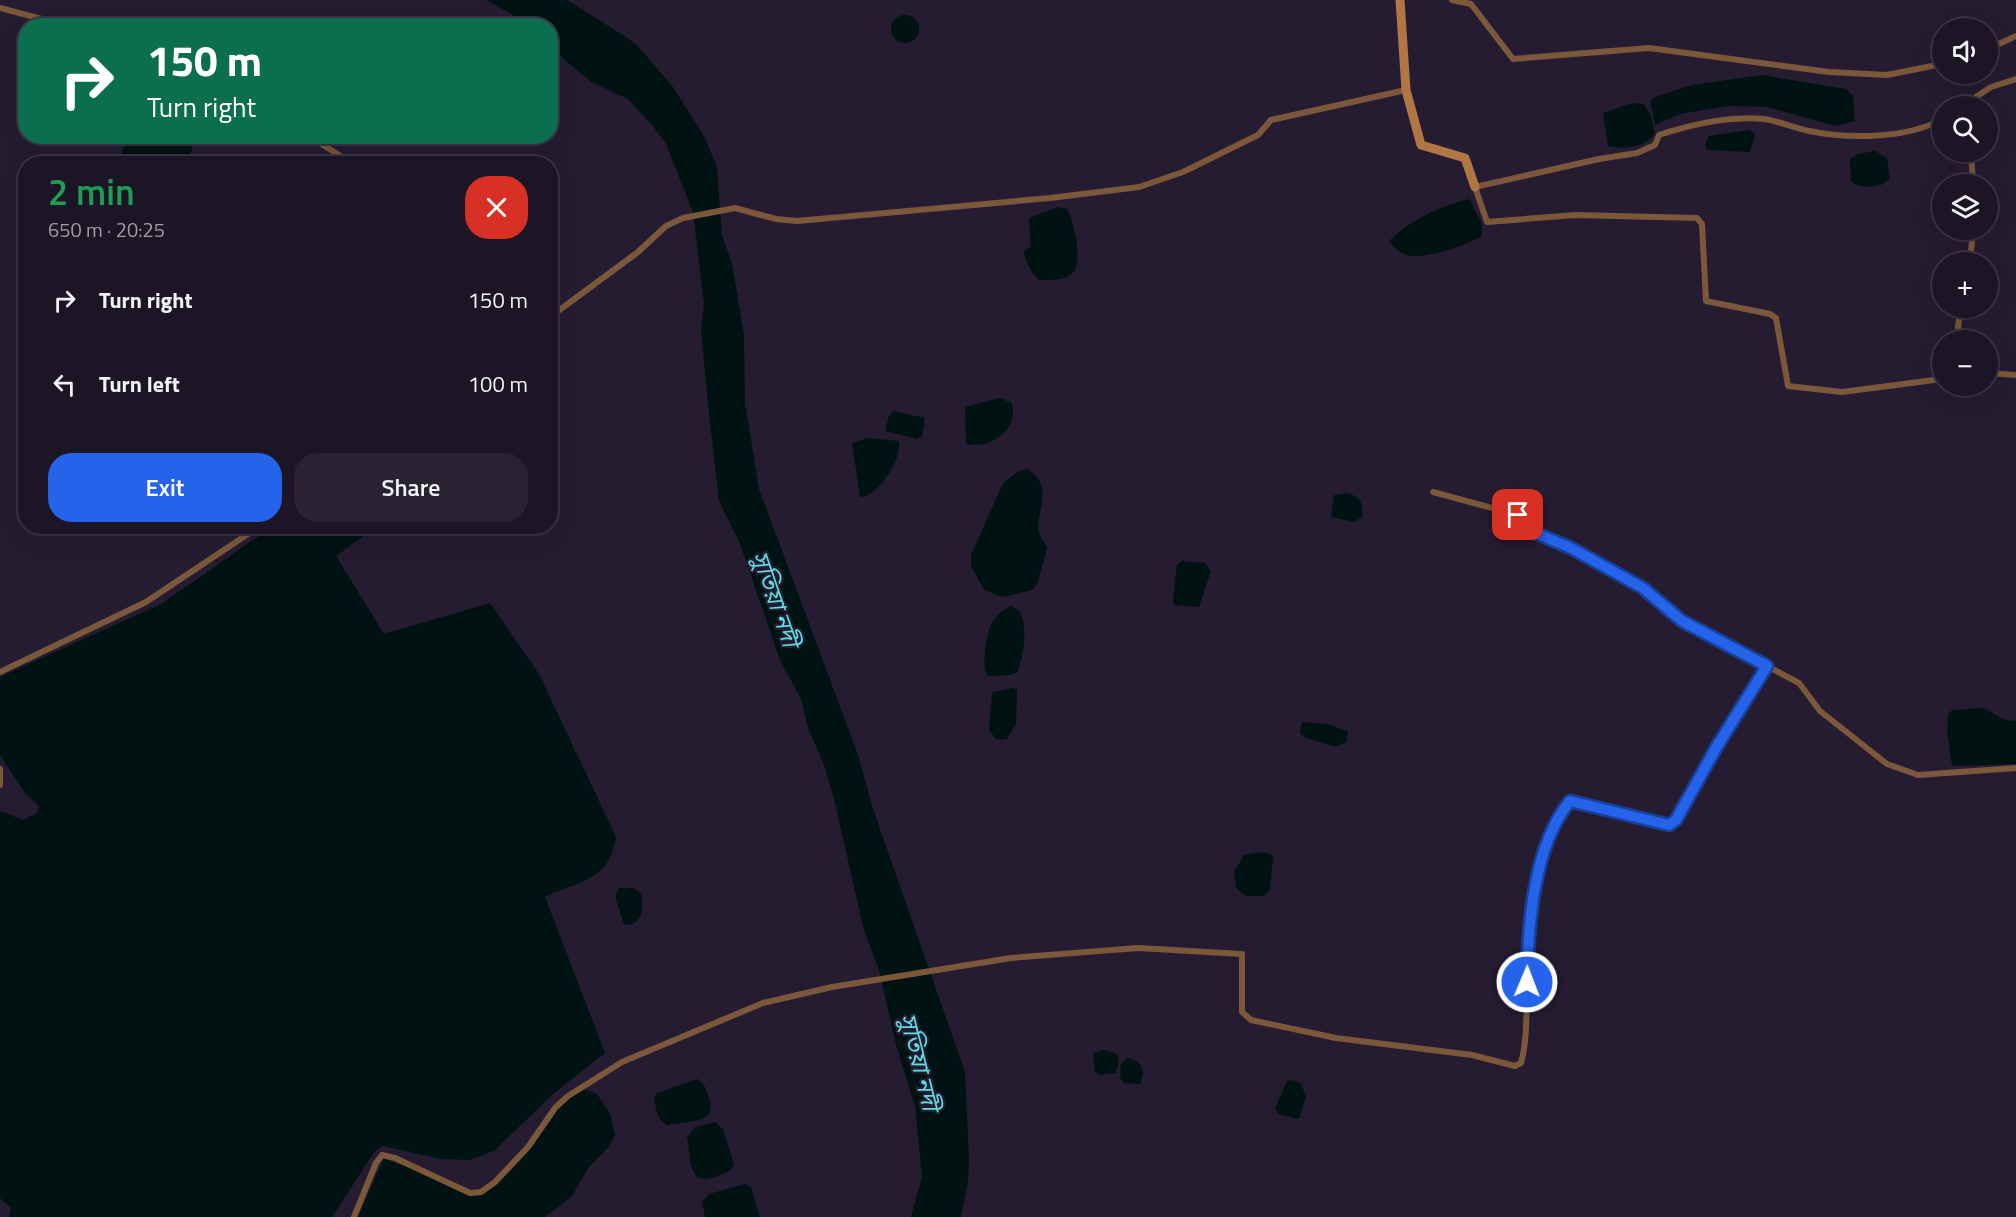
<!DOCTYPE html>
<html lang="en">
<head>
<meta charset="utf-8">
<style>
  :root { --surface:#1c1526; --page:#292232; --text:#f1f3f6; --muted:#a09fa7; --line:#3a3443; --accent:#2563eb }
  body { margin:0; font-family:"Titillium Web","Noto Sans Bengali",sans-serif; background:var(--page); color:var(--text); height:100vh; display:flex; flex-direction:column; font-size:22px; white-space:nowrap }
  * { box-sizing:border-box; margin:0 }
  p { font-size:20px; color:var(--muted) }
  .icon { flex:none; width:33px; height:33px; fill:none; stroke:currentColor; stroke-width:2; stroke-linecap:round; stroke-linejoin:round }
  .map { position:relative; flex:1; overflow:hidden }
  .side { position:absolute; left:18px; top:156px; width:540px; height:378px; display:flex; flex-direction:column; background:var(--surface); border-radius:24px; box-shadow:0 6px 24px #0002,0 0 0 2px var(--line) }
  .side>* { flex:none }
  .guide { position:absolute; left:18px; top:18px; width:540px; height:126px; border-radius:24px; box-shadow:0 6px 24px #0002,0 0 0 2px var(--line); background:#0b6e4f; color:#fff; overflow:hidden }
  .controls { position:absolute; left:1932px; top:18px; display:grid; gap:12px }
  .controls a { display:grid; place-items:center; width:66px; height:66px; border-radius:50%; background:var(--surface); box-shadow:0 6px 24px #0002,0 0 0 2px var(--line); font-size:30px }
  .pin { position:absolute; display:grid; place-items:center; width:51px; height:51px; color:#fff; margin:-26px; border-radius:12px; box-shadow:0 3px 9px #0006 }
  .me { position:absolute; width:66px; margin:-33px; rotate:1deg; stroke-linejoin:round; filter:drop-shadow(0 0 4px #0008) }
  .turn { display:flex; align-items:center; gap:21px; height:126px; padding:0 30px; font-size:27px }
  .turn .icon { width:78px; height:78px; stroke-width:2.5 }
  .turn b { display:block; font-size:42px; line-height:51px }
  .round { display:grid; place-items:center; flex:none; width:63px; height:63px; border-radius:24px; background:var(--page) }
  .head { display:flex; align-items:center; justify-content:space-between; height:102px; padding:0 30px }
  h1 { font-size:36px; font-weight:600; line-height:45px; color:#1e9e55 }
  .action { display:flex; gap:12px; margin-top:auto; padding:12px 30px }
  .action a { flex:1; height:69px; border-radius:24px; background:var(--accent); color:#fff; font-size:24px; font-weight:600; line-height:69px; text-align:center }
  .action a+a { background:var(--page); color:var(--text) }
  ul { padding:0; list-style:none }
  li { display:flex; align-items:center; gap:18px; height:84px; padding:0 30px }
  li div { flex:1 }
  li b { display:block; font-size:22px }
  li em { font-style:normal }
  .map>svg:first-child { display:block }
</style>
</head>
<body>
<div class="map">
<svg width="2016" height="1217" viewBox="0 0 2016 1217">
  <rect width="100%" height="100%" fill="#251c32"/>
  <g fill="#001212">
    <path d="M 486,0 L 567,0 L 626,37 L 638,46 L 673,87 L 704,136 L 717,167 L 722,236 L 732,263 L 744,335 L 745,403 L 759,489 L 858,755 L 873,809 L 965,1072 L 969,1159 L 968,1182 L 961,1217 L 911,1217 L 922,1177 L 915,1106 L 896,1045 L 879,970 L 864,930 L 834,799 L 824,765 L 808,728 L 801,699 L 780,660 L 740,544 L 719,501 L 709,414 L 701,330 L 704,305 L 693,212 L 666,144 L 652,125 L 628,99 L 591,82 L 551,48 L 550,26 L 531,25 Z"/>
    <circle cx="905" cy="29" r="14"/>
    <path d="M 1762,75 L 1846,89 L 1853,96 L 1855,121 L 1836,126 L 1767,107 L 1730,106 L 1680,114 L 1655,125 L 1650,101 L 1655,97 L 1692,85 Z"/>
    <path d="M 1632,103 L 1644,104 L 1651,116 L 1655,134 C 1645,147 1624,150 1608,146 L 1603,113 Z"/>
    <path d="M 1749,130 L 1755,134 L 1750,152 L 1707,150 L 1705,145 L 1709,136 Z"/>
    <path d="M 192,137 L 192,151 L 182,163 L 116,163 L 130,137 Z"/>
    <path d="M 1875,151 L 1887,158 L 1890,178 C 1883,189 1860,189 1851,182 L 1850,159 L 1858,154 Z"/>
    <path d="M 1469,199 L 1481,221 L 1482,236 C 1468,245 1420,262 1404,254 C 1398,252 1393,246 1389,241 C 1413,219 1437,207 1469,199 Z"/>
    <path d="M 1058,207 L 1067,209 C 1074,222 1084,263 1072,274 C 1064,281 1049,280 1039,280 C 1031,272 1025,262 1024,251 L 1031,246 L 1029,218 Z"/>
    <path d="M 999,398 L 1012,403 C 1019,429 991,450 966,444 L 965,407 Z"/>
    <path d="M 893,411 L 925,418 L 922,436 L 917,439 L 885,431 L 889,416 Z"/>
    <path d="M 867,438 L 899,441 C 902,459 879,496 860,497 L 852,443 Z"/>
    <path d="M 1027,469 C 1058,488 1032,515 1040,535 C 1042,539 1045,544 1047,548 L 1038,582 L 1033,590 L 1002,597 L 984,590 L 971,566 L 971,555 L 1003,483 L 1017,472 Z"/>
    <path d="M 1347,493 C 1360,496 1364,504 1362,517 L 1354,522 L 1331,517 L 1334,495 Z"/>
    <path d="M 272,527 L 376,527 L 336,556 L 384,634 L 490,603 L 539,674 L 616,837 C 609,882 580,880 545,897 L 605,1053 L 553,1094 L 495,1150 L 471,1160 L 441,1159 L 383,1146 L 375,1151 L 332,1217 L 9,1217 L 11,1208 L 0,1198 L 0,811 L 23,820 L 37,813 L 39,806 L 25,793 L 0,755 L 0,677 L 161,604 Z"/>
    <path d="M 1182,561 L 1205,563 L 1211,571 L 1199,607 L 1175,605 L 1173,601 L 1177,564 Z"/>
    <path d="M 1011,606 L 1019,610 C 1029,627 1023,654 1018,672 L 1010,675 L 988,676 C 980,669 987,629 993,621 C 998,614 1004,609 1011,606 Z"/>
    <path d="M 1013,688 L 1017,690 L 1016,724 L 1007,739 L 997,740 L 989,730 L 992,692 Z"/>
    <path d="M 1982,708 C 1996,711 1997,721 2016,721 L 2016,764 L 1952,766 L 1947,730 L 1948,714 L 1952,710 Z"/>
    <path d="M 1302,722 L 1327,724 L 1348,731 L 1347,742 L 1336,747 L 1303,737 L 1300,732 Z"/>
    <path d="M 1261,852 L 1271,854 L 1273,858 L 1270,889 L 1264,896 L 1246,896 L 1236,888 L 1234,872 L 1244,855 Z"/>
    <path d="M 619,888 L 633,888 L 641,893 C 643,908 644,924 625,925 L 623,922 L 615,896 Z"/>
    <path d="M 1104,1050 L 1116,1053 C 1120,1061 1119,1066 1115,1073 L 1100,1075 L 1095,1072 L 1093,1053 Z"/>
    <path d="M 1128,1058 C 1142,1061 1146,1069 1140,1084 L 1124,1083 L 1120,1078 L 1121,1063 Z"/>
    <path d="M 697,1079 C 705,1083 706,1090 709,1098 C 719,1124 687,1121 668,1125 C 657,1121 656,1108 654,1097 L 657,1093 Z"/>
    <path d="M 1291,1080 L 1301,1083 L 1306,1097 L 1299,1119 L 1279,1114 L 1275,1108 L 1287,1081 Z"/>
    <path d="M 586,1090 L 597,1094 L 610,1113 L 615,1135 L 609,1147 L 589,1167 L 572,1196 L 545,1217 L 358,1217 L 384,1158 L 476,1196 L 484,1194 C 501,1181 518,1164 532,1147 C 546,1130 562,1094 586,1090 Z"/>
    <path d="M 715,1122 L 723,1129 L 734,1165 C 730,1173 722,1174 714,1177 C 687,1187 691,1156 687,1137 L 695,1127 Z"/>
    <path d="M 745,1184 L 751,1187 L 760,1217 L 705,1217 L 702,1202 L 709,1194 Z"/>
  </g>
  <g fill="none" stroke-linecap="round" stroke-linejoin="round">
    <g stroke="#7c583a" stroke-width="6">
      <path d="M 1452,0 L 1471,4 L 1513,59 L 1649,48 L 1829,72 L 1887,75 L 1942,64"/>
      <path d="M 0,8 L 68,26"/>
      <path d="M 1988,49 L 2016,36"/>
      <path d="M 1962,106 L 1991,87 L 2016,79"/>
      <path d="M 1942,119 C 1908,139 1847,139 1809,131 C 1794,128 1779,121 1764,119 C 1729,116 1699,123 1665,133 L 1659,135 L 1655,145 L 1637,153 L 1599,159 L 1475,187 L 1487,222 L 1575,215 L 1697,218 L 1702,224 L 1706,301 L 1770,314 L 1776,318 L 1788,386 L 1842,392 L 1942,379"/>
      <path d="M 309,136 L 353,164"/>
      <path d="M 1971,152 L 1973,184"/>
      <path d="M 1970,262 L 1973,230"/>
      <path d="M 550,317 L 638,252 L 666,226 L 683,218 L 735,208 L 776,219 L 797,221 L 1050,198 L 1139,187 L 1183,172 L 1258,135 L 1271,120 L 1406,90"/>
      <path d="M 1961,340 L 1958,326 L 1961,308"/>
      <path d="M 1988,373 L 2016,375"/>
      <path d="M 1433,492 L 1518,515 L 1525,529 L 1571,548 L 1643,588 L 1682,621 L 1799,683 L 1820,711 L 1887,764 L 1918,775 L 2016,768"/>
      <path d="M 0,672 L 146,602 L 260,526"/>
      <path d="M 0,769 L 0,785"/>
      <path d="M 354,1217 L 376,1163 L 382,1155 L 395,1158 L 470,1193 L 481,1192 L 495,1182 L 528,1147 L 555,1108 L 568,1096 L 622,1062 L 763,1003 L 832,987 L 1011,958 L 1138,948 L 1242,954 L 1242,1012 L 1251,1020 L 1336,1038 L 1472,1055 L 1515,1066 L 1521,1063 C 1528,1037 1526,1009 1527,981 C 1528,925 1533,846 1570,801 L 1669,825 L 1676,820 L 1716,748 L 1767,666"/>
    </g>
    <path stroke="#b07745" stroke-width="9" d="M 1400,0 L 1406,90 L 1421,145 L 1465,158 L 1475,187"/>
  </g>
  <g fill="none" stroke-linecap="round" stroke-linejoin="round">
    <defs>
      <path id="route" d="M 1518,515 L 1526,529 L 1571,548 L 1643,588 L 1682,621 L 1767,666 L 1716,748 L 1676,820 L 1669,825 L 1570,801 C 1533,846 1528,926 1527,982"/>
    </defs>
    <use href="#route" stroke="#184099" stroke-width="15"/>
    <use href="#route" stroke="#2563eb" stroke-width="10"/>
  </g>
  <g text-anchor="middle" stroke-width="4.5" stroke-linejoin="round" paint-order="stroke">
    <g font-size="24" font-style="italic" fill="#5cdde0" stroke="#251c32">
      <text transform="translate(775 599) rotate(71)" y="8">সুতিয়া নদী</text>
      <text transform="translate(919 1062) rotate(76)" y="8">সুতিয়া নদী</text>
    </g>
  </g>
</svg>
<div class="controls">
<a><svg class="icon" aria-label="sound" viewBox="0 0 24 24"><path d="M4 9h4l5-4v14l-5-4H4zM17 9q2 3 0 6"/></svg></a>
<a><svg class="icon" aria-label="search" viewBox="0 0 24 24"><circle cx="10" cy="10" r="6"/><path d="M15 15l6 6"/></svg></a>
<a><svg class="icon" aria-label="layers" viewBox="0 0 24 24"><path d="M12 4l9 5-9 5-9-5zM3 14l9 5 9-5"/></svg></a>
<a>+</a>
<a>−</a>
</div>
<div class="pin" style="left:1518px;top:515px;background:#d93025"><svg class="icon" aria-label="arrive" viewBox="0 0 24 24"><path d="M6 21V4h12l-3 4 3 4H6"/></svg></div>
<svg class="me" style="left:1527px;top:982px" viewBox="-20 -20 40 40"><circle r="17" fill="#2563eb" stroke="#fff" stroke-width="3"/><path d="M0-11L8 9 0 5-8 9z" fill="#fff"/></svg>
<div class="guide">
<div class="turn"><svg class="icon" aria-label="right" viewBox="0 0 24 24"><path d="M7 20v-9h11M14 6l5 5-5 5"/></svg><div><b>150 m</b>Turn right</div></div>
</div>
<section class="side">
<div class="head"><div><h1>2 min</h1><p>650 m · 20:25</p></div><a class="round" style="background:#d93025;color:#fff"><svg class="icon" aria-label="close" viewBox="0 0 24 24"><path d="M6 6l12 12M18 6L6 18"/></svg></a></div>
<ul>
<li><svg class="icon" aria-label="right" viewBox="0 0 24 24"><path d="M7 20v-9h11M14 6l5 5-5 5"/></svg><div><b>Turn right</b></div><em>150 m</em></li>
<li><svg class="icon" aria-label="left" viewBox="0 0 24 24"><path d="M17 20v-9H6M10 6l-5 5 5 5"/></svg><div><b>Turn left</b></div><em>100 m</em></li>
</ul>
<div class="action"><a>Exit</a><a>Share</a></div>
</section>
</div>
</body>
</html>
